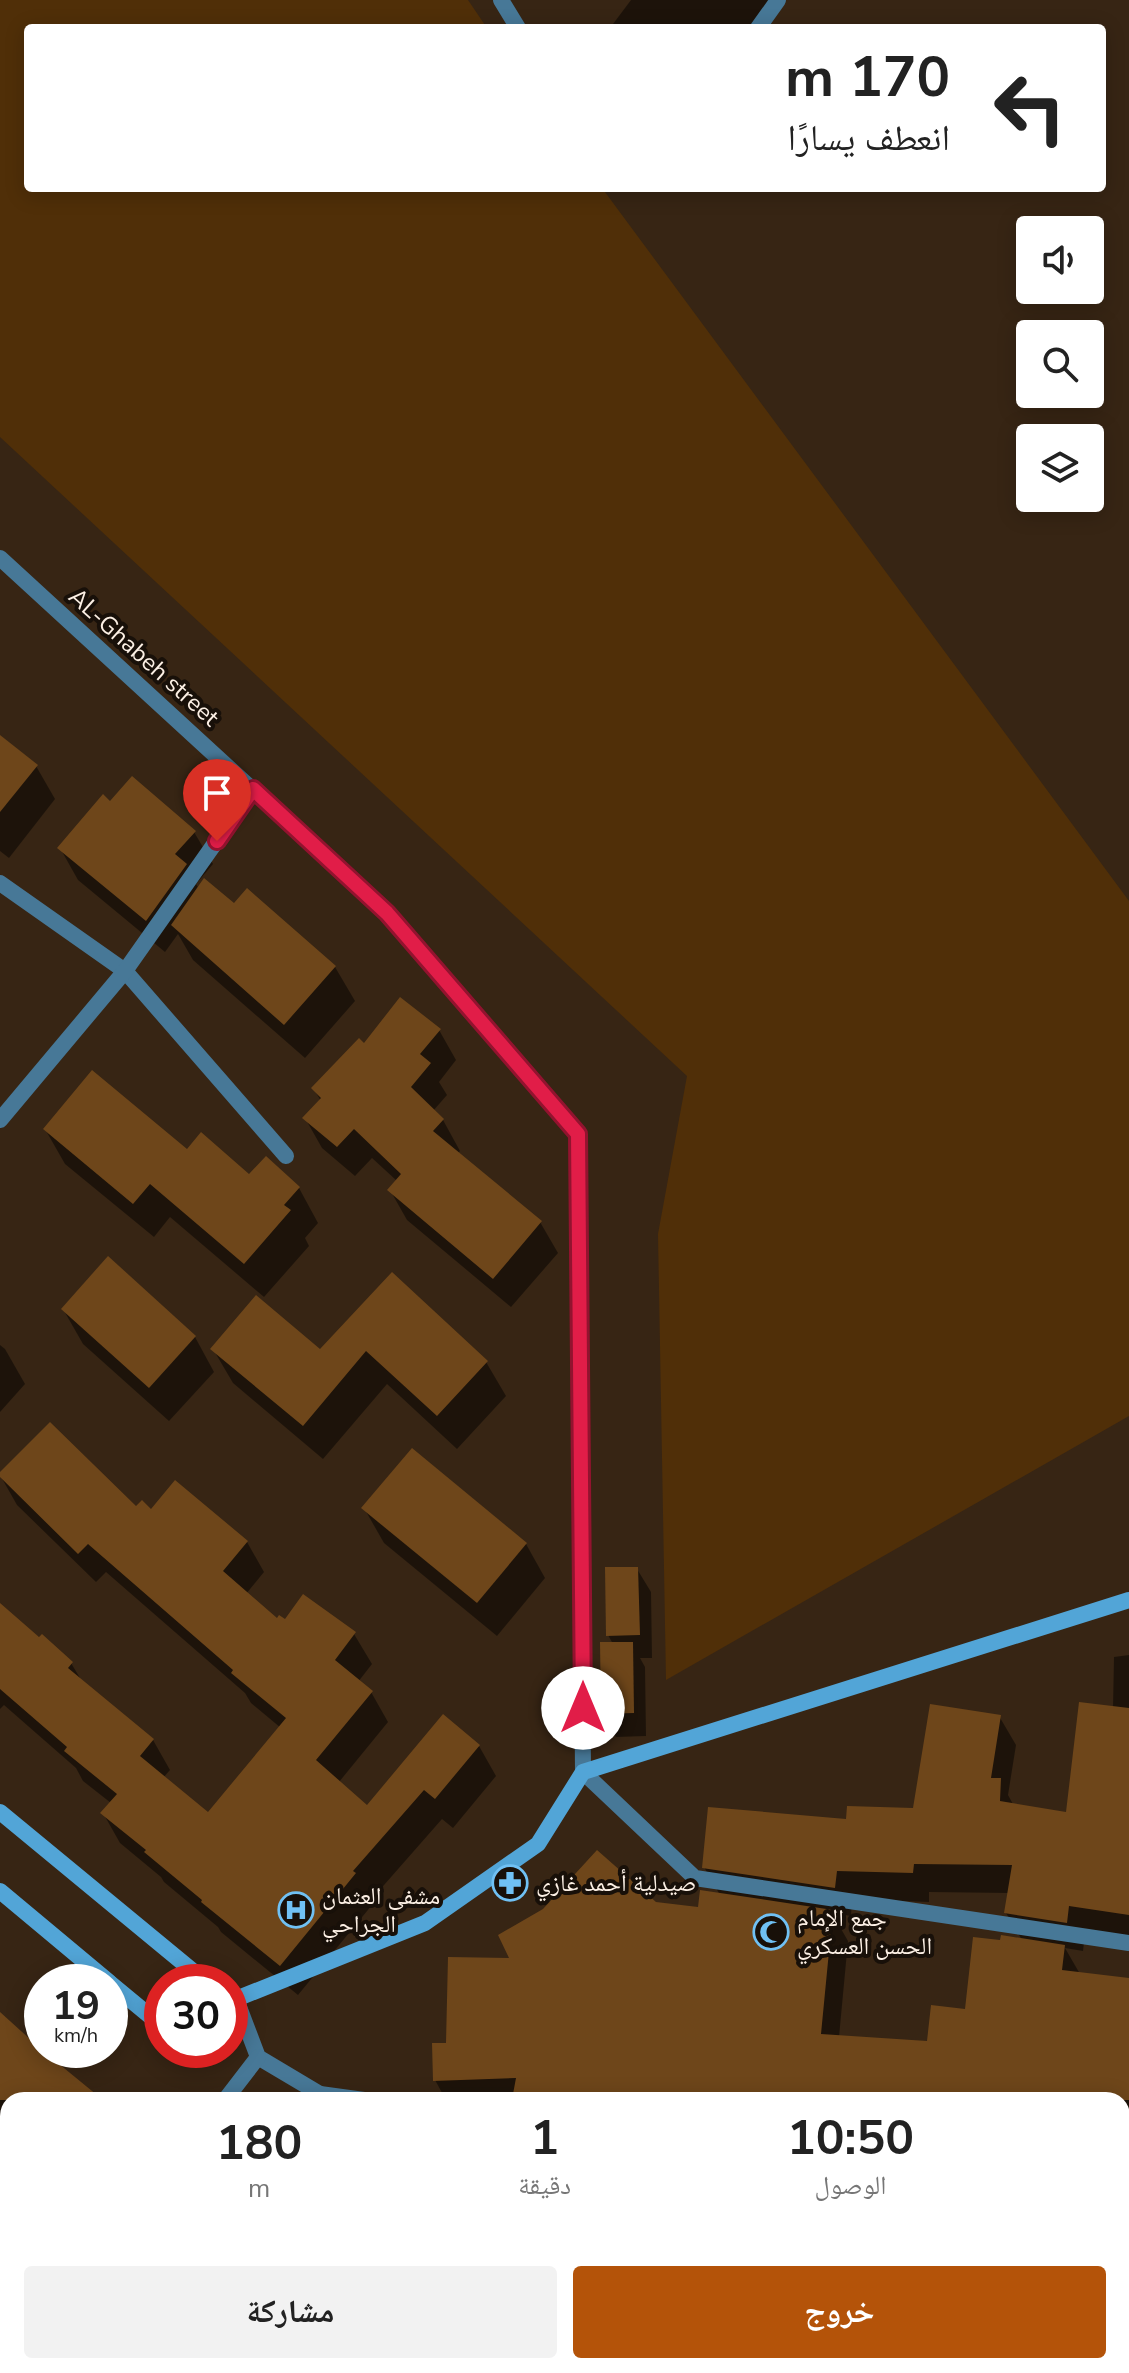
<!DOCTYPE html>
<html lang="ar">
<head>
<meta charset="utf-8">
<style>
  :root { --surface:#fff; --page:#f2f2f2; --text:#222; --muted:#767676; --accent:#b45309 }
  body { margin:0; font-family:"Nunito Sans","Noto Naskh Arabic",sans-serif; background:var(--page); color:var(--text); direction:rtl; height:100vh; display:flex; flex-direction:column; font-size:30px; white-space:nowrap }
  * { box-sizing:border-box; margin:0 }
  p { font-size:26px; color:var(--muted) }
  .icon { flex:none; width:44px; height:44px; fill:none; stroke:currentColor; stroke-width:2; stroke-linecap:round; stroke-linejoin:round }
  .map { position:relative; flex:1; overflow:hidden; direction:ltr }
  .side { position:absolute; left:0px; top:2092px; width:1130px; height:282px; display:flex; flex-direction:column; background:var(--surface); border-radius:24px 24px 0 0; box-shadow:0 4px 20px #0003; direction:rtl }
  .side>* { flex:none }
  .top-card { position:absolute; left:24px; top:24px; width:1082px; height:168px; border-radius:8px; box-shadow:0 4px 20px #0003; direction:rtl; background:#fff; color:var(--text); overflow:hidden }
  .buttons { position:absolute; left:1016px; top:216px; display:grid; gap:16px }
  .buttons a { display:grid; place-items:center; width:88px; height:88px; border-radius:8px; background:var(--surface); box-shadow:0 4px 20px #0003; font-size:40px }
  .speed { position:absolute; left:24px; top:1964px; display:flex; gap:16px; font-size:40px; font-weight:700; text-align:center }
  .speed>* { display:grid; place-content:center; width:104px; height:104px; border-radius:50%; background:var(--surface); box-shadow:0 4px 20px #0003; line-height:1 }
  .speed small { font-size:20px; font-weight:400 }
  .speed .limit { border:12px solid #d22; background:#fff; color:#111 }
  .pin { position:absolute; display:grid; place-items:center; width:68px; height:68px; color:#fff; margin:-82px -34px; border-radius:50% 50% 50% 0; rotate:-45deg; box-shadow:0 0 8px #0007 }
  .pin .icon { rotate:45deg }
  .me { position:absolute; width:88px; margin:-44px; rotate:0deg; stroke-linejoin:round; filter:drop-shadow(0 0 6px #0008) }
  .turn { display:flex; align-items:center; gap:28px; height:168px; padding:0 24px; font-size:36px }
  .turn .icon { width:104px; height:104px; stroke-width:2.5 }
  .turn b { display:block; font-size:56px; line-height:68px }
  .eta { display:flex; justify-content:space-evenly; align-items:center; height:136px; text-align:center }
  .eta b { font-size:48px; font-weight:700; line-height:56px }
  .primary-button { display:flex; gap:16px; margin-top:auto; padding:16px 24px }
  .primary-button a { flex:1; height:92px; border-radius:8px; background:var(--accent); color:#fff; font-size:32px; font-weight:700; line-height:92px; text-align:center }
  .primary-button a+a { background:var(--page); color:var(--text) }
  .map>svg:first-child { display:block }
</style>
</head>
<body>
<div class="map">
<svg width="1129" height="2373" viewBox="0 0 1129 2373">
  <rect width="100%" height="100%" fill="#372514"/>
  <path fill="#502f08" d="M 0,0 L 468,0 L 487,28 L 28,28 L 28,188 L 602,188 L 1129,901 L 1129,1416 L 666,1680 L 658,1234 L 687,1076 L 0,437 Z"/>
  <g fill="#0007" fill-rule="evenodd">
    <path d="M 631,0 L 786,0 L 766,28 L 610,28 Z"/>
    <path d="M 0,737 L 36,766 L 55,799 L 9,858 L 0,851 Z"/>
    <path d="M 111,803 L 194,832 L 213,864 L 196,884 L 199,889 L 234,906 L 335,967 L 355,1001 L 305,1058 L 193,960 L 178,934 L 165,952 L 78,880 L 60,848 Z"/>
    <path d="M 439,1030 L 456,1060 L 439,1082 L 447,1095 L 433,1111 L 443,1120 L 460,1151 L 457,1154 L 540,1222 L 558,1253 L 511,1307 L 407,1220 L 390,1190 L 397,1181 L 372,1158 L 355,1176 L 322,1148 L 305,1118 L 321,1101 L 313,1088 L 365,1046 Z"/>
    <path d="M 45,1129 L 187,1152 L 249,1177 L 299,1188 L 318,1223 L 305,1238 L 309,1246 L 264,1297 L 170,1217 L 154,1237 L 65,1164 Z"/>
    <path d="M 392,1275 L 486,1362 L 506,1396 L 457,1449 L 387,1384 L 323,1459 L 233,1383 L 213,1349 L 320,1352 Z"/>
    <path d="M 63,1309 L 195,1337 L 214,1372 L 169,1421 L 83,1344 Z"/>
    <path d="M 0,1345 L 5,1349 L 25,1384 L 0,1412 Z"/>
    <path d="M 0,1475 L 151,1511 L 247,1542 L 264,1572 L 246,1594 L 277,1621 L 354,1634 L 372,1664 L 358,1682 L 371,1692 L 388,1722 L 339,1782 L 367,1807 L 479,1746 L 496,1776 L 453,1828 L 442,1819 L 370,1901 L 372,1905 L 298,1995 L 221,1932 L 218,1927 L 164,1882 L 161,1877 L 120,1843 L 103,1813 L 111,1803 L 83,1781 L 76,1768 L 4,1705 L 0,1709 L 0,1606 L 71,1663 L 83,1683 L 153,1740 L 170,1770 L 163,1778 L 208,1815 L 281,1728 L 251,1703 L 245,1693 L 106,1572 L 96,1582 L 17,1505 Z"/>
    <path d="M 364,1508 L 526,1544 L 545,1578 L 497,1636 L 384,1543 Z"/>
    <path d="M 637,1569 L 651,1592 L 652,1658 L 640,1658 L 645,1667 L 646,1736 L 616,1737 L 603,1713 L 613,1644 L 608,1635 Z"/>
    <path d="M 1129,1655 L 1129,1941 L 1085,1934 L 1083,1951 L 1065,1948 L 1080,1974 L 1129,1980 L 1129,2190 L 1122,2189 L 1122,2100 L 446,2100 L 435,2080 L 448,2045 L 512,1960 L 655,1904 L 700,1910 L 720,1895 L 704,1867 L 848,1822 L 915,1810 L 999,1716 L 1016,1745 L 1008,1795 L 1014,1806 L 1068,1814 L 1113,1708 L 1114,1657 ZM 929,1892 L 1009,1893 L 1006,1913 L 1022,1940 L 1002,1942 L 967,2011 L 929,2043 L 839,2037 L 848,1941 L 832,1913 L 851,1916 L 852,1899 L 929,1902 Z"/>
    <path d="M 0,2015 L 100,2100 L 8,2100 L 8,2276 L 0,2269 Z"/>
    <path d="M 1122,2239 L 1129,2240 L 1129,2373 L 1011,2373 L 1012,2366 L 1122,2366 Z"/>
    <path d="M 161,2366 L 308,2366 L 316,2373 L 169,2373 Z"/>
    <path d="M 481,2366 L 612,2366 L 612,2373 L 485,2373 Z"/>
    <path d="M 706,2366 L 924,2366 L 922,2373 L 705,2373 Z"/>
  </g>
  <g fill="#6e461a">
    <path d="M 0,735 L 38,765 L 0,812 Z"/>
    <path d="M 132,776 L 196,831 L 175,854 L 187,864 L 146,921 L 57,848 L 103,794 L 110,801 Z"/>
    <path d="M 204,878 L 234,903 L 247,888 L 336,966 L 284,1025 L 171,925 Z"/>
    <path d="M 400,997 L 441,1029 L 420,1054 L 431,1063 L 411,1087 L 444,1119 L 433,1131 L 542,1221 L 493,1279 L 387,1190 L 401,1174 L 354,1129 L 337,1147 L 302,1118 L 321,1098 L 311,1088 L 359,1038 L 364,1043 Z"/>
    <path d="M 92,1070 L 187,1149 L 201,1132 L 249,1174 L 266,1156 L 300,1187 L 284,1205 L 291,1210 L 244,1264 L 150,1184 L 133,1204 L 43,1129 Z"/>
    <path d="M 108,1256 L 196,1336 L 149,1388 L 61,1309 Z"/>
    <path d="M 392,1272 L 488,1361 L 437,1416 L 366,1351 L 303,1426 L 210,1349 L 256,1295 L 320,1349 Z"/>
    <path d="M 50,1422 L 136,1506 L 142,1500 L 151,1509 L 175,1480 L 248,1541 L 223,1571 L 277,1618 L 279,1615 L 285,1619 L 303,1594 L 356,1632 L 335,1660 L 373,1691 L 316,1760 L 367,1805 L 443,1714 L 480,1745 L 435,1799 L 424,1790 L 353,1871 L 356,1873 L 280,1966 L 201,1902 L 202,1900 L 144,1852 L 146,1850 L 100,1813 L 117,1794 L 64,1751 L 67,1747 L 0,1689 L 0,1603 L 39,1637 L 42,1634 L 73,1662 L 68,1668 L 154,1739 L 140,1756 L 208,1812 L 286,1718 L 231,1673 L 233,1670 L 88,1544 L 78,1554 L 0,1477 L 0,1472 Z"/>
    <path d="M 412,1448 L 527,1543 L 477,1603 L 361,1508 Z"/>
    <path d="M 605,1567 L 638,1567 L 640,1635 L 606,1636 Z"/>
    <path d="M 600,1642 L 633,1642 L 634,1713 L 601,1714 Z"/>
    <path d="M 1079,1702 L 1129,1708 L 1129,1915 L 1069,1906 L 1067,1923 L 1004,1913 L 1012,1865 L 914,1864 L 913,1873 L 837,1871 L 835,1888 L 702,1868 L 708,1807 L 846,1819 L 847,1806 L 913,1808 L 930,1704 L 1001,1715 L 991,1778 L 1001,1778 L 1000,1801 L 1066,1812 Z"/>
    <path d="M 597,1850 L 656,1902 L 698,1907 L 700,1890 L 833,1910 L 821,2034 L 927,2041 L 931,2005 L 965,2009 L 973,1937 L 1000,1940 L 1001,1935 L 1065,1945 L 1062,1970 L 1129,1978 L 1129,2100 L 548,2100 L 513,2094 L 516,2078 L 433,2081 L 432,2043 L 446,2043 L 448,1957 L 509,1958 L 498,1935 L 543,1909 Z"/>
    <path d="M 0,2012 L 42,2050 L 103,2100 L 0,2100 Z"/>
  </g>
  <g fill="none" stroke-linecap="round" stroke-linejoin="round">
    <g stroke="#477897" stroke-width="16">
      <path d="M 501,0 L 518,28"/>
      <path d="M 758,28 L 778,0"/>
      <path d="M 0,558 L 387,913 L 578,1134 L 583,1772 L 695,1878 L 1129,1943"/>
      <path d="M 0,883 L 125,971 L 286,1156"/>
      <path d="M 0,1120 L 125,971 L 253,789"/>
      <path d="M 236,1999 L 258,2057 L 320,2094 L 320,2100"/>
      <path d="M 320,2094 L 364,2100"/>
      <path d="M 225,2100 L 258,2057"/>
      <path d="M 1122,2209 L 1129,2210"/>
      <path d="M 40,2366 L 47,2373"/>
      <path d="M 342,2366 L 343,2373"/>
      <path d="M 470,2366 L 523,2373"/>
    </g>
    <g stroke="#52a5d7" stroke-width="16">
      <path d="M 0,1812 L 194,1972 L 209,1982"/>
      <path d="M 0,1891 L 109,1982"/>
      <path d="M 110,1983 L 162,2026"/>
      <path d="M 236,1999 L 425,1923 L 538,1844 L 583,1772 L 1129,1600"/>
    </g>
  </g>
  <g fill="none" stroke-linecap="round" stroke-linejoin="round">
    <defs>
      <path id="route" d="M 217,841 L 253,789 L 387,913 L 578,1134 L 583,1708"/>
    </defs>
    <use href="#route" stroke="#92132f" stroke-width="20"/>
    <use href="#route" stroke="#e11d48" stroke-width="14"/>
  </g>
  <defs>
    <symbol id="pharmacy-ring" viewBox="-11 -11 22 22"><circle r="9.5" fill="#181009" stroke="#70c1f4" stroke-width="1.5"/><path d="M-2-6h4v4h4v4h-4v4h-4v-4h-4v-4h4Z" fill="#70c1f4"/></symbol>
    <symbol id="hospital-ring" viewBox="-11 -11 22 22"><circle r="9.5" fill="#181009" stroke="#70c1f4" stroke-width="1.5"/><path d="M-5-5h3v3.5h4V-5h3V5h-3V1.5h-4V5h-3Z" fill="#70c1f4"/></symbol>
    <symbol id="mosque-ring" viewBox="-11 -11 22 22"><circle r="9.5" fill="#181009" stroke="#70c1f4" stroke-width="1.5"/><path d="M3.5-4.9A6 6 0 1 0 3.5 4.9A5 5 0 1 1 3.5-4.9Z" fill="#70c1f4"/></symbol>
  </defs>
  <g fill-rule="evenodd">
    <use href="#pharmacy-ring" x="490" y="1863" width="40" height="40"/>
    <use href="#hospital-ring" x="276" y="1890" width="40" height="40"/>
    <use href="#mosque-ring" x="751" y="1912" width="40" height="40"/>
  </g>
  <g text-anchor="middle" stroke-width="8" stroke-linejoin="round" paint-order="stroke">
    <g font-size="24" fill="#fcf0e5" stroke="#181009">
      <text transform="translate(144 657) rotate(42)" y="8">AL-Ghabeh street</text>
    </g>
    <g font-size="24" fill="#fcf0e5" stroke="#181009" text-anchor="start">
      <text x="536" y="1891">صيدلية أحمد غازي</text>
      <text x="322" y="1904">مشفى العثمان<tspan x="322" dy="28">الجراحي</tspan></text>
      <text x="797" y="1926">جمع الإمام<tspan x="797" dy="28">الحسن العسكري</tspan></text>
    </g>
  </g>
</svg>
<div class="buttons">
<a><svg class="icon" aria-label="sound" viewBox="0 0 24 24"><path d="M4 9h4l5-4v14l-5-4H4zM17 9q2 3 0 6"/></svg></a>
<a><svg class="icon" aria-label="search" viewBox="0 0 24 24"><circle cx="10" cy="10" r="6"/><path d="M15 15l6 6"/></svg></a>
<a><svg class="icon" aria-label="layers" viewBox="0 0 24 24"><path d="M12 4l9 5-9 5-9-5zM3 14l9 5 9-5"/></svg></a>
</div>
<div class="speed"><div>19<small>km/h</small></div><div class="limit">30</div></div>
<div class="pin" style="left:217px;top:841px;background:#d93025"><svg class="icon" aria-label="arrive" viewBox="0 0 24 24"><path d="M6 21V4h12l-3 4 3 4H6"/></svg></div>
<svg class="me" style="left:583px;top:1708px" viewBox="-20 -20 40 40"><circle r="19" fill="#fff"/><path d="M0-13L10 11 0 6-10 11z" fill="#e11d48"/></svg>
<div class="top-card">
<div class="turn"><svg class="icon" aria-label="left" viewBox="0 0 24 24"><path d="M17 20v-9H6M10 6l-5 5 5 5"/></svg><div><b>170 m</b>انعطف يسارًا</div></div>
</div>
<section class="side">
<div class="eta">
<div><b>10:50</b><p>الوصول</p></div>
<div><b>1</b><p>دقيقة</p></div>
<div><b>180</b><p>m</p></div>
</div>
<div class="primary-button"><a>خروج</a><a>مشاركة</a></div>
</section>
</div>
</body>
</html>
